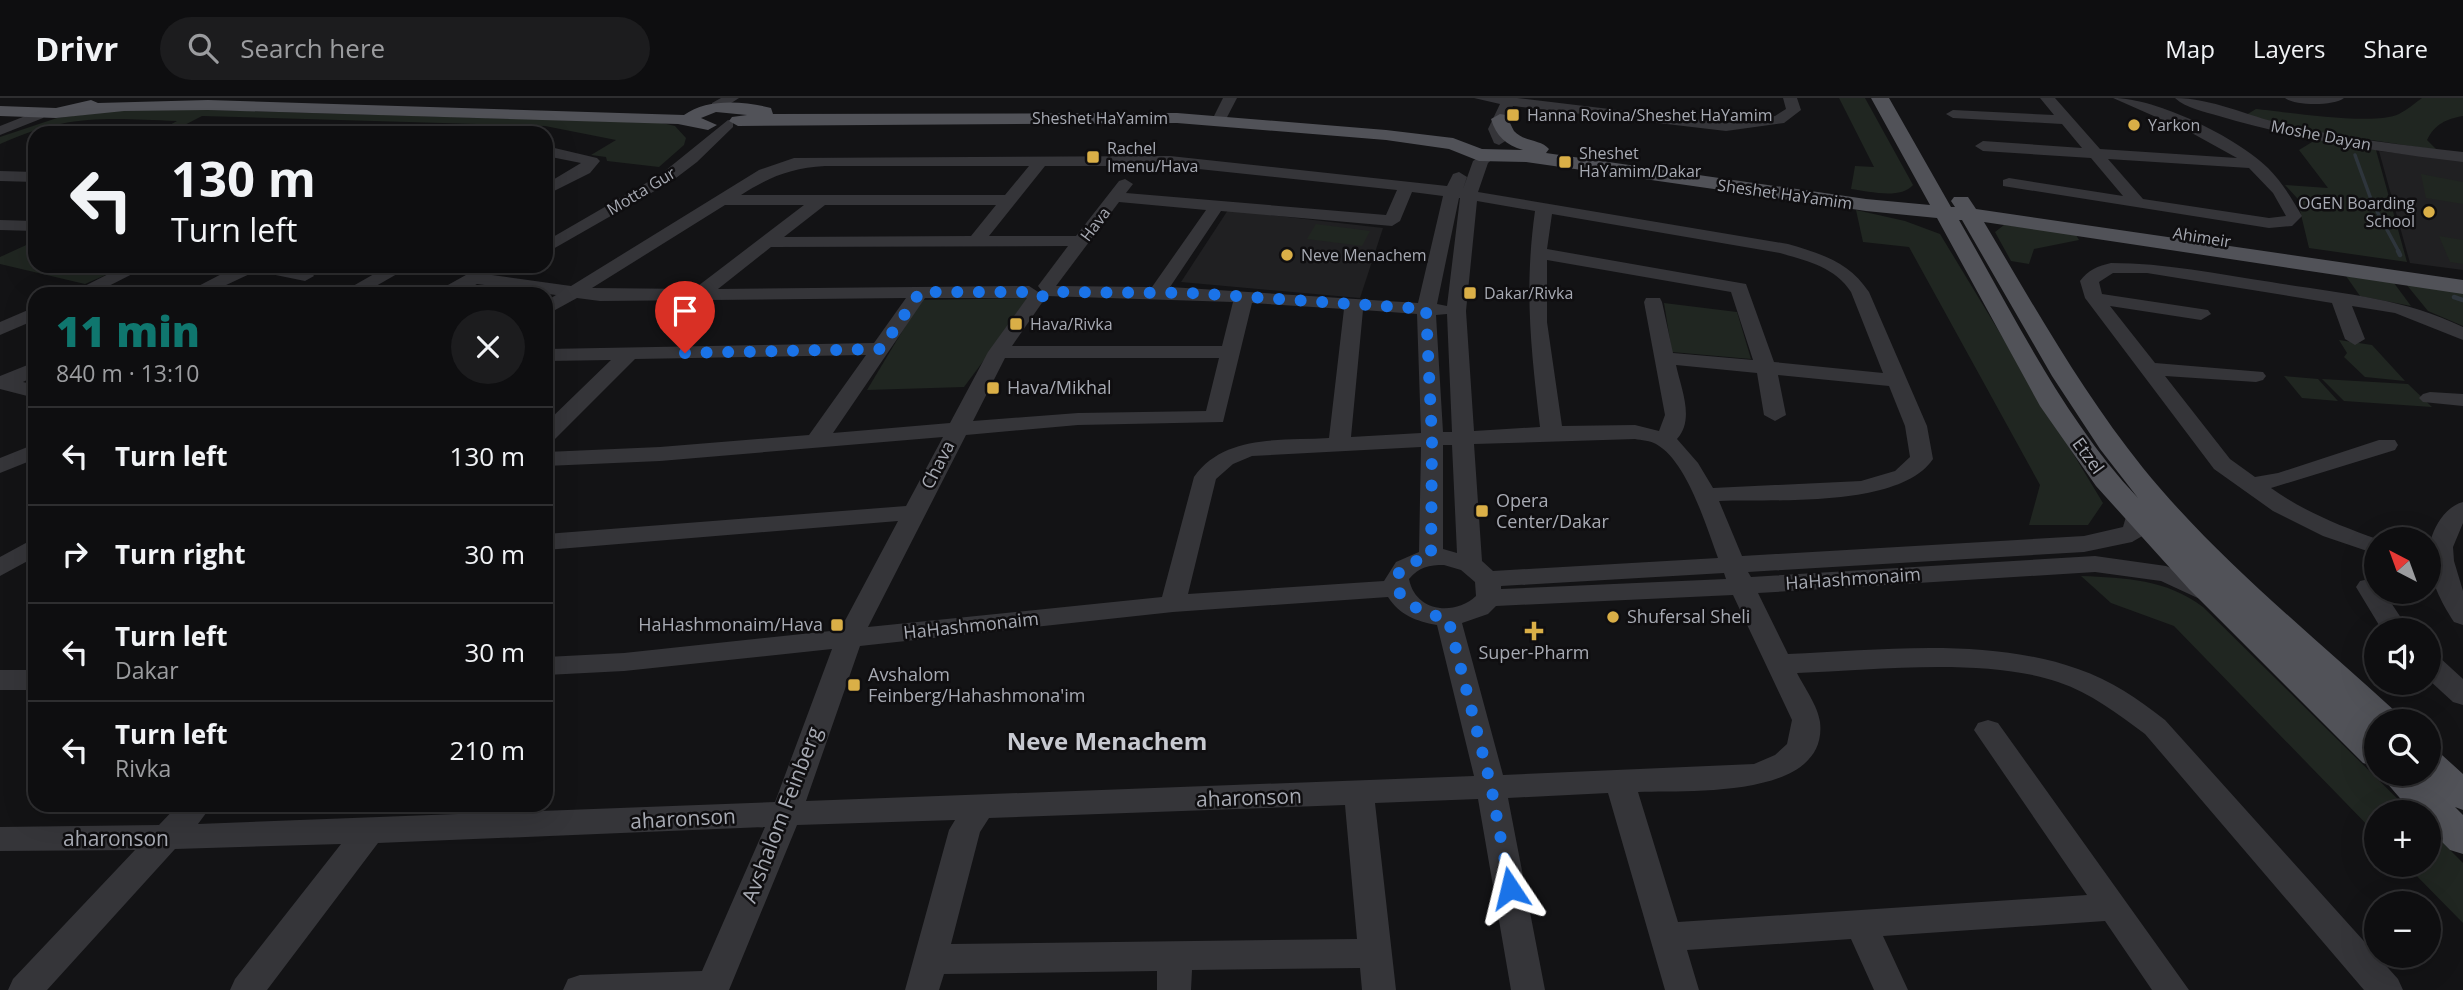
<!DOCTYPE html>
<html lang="en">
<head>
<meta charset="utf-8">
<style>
  :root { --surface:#0e0e10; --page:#1c1c1e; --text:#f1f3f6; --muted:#9b9c9f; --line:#2e2e30; --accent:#0f766e }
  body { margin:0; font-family:"Open Sans",sans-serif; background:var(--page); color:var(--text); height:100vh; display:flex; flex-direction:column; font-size:26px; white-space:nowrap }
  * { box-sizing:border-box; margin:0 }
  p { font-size:23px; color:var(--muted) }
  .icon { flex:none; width:38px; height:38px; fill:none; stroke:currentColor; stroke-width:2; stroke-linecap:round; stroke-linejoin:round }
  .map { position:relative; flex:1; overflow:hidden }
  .details { position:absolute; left:28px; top:189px; width:525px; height:525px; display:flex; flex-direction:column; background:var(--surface); border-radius:21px; box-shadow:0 7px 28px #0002,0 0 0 2px var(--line) }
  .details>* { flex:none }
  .guide { position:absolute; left:28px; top:28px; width:525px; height:147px; border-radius:21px; box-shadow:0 7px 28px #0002,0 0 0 2px var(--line); background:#0e0e10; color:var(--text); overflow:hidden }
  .needle { width:46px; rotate:319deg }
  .tools { position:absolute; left:2364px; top:429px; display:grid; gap:14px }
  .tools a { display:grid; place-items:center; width:77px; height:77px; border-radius:50%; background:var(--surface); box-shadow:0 7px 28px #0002,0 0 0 2px var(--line); font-size:35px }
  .pin { position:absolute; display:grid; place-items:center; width:60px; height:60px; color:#fff; margin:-72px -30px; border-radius:50% 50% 50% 0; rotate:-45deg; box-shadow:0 0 7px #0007 }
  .pin .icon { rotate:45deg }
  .me { position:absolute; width:77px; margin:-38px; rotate:350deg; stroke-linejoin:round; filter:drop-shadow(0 0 5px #0008) }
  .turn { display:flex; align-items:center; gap:24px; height:147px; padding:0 28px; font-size:32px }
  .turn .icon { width:91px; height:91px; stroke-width:2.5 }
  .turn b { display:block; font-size:49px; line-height:60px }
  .round { display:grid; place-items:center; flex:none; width:74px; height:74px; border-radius:37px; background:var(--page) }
  .headline { display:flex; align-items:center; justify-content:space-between; height:119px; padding:0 28px }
  h1 { font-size:42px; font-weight:800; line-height:52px; color:var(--accent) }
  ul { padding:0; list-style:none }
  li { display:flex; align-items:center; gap:21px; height:98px; padding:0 28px; border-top:2px solid var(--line) }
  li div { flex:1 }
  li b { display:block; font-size:26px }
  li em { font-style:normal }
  header { display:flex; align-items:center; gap:42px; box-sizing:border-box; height:98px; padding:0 35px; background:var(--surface); border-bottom:2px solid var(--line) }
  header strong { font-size:33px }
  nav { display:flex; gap:38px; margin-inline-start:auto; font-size:24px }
  .search { width:490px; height:63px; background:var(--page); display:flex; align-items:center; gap:18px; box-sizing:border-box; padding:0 24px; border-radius:38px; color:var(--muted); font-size:26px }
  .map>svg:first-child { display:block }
</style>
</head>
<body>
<header>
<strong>Drivr</strong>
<div class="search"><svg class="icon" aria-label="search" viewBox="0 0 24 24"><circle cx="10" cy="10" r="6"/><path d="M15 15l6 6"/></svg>Search here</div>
<nav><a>Map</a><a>Layers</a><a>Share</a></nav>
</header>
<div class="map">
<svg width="2463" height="892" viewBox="0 0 2463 892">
  <rect width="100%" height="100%" fill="#131315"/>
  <g fill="#202022">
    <path d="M 2379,53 L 2463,63 L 2463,172 L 2410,165 Z"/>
    <path d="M 1228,112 L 1383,130 L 1360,200 L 1181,184 Z"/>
  </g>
  <g fill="#202621">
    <path d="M 1839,0 L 1865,0 L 1913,87 C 1900,102 1868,93 1851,91 L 1855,68 L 1874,69 Z"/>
    <path d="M 2422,0 L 2463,0 L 2463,18 C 2446,21 2435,26 2427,42 L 2437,52 L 2305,32 L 2246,17 L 2256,11 C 2287,14 2374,28 2399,16 C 2407,12 2415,5 2422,0 Z"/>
    <path d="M 140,10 L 662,25 L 675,28 L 686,40 L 684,47 L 659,69 L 607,63 L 606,59 L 591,57 L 616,42 L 545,28 L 202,18 L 169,35 L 155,35 L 177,23 C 106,20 66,16 0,46 L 0,39 L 57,20 Z"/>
    <path d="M 2317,41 L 2376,52 L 2407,164 L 2309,150 L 2297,100 L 2285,87 L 2328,90 L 2299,52 Z"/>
    <path d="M 2421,76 L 2463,84 L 2463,106 L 2426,100 Z"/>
    <path d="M 1856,112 L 1905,123 L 1940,136 L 2103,405 L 2088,427 L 2029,427 L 2040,387 L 1909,149 L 1863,144 Z"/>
    <path d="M 1316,126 L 1370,133 L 1362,148 L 1307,141 Z"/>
    <path d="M 2004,127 L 2075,135 L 2079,142 L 2034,151 L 2029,166 L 2011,163 L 1995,134 Z"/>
    <path d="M 2439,138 L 2463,142 L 2463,166 L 2450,164 Z"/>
    <path d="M 35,143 L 35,168 L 126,168 L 85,186 L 0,166 L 0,159 Z"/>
    <path d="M 2346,178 L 2394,185 L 2411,208 L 2360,198 Z"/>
    <path d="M 2406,186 L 2463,192 L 2463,228 L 2428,213 Z"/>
    <path d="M 1030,200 L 964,289 L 867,292 L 921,202 Z"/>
    <path d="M 1664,205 L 1737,214 L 1751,261 L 1672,254 Z"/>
    <path d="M 2339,242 L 2372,247 L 2405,283 L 2365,279 L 2344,259 L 2347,255 Z"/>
    <path d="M 2284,278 L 2318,281 L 2338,303 L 2302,300 Z"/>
    <path d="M 2322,281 L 2408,286 L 2432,309 L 2344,303 Z"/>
    <path d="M 2081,478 C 2126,480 2166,481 2203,509 L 2411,714 L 2376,714 L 2376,736 L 2174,528 L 2111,505 Z"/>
    <path d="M 2429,731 L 2463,765 L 2463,825 L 2406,767 L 2429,766 Z"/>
  </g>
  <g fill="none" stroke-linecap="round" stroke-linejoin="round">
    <path stroke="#2e353c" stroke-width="3.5" d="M 2355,57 L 2372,104 L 2399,154"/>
    <g stroke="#2e353c" stroke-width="4.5">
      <path d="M 2398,153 L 2400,157"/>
      <path d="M 2454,199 L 2463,202"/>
    </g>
    <g fill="#353539" fill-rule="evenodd">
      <path d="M 721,0 L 739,0 L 722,11 L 712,11 L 712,5 Z"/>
      <path d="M 1223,0 L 1237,0 L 1224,25 L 1214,25 L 1212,22 Z"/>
      <path d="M 1474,0 L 1517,0 L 1726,25 L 1775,18 L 1786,11 L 1783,0 L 1797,0 L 1801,12 L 1784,25 L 1726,33 L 1513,8 L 1502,31 L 1507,42 L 1499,47 L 1494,45 L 1488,31 L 1500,6 Z"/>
      <path d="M 2040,0 L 2055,0 L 2100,51 L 2237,60 L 2190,34 L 2113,0 C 2157,0 2236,39 2268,70 C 2282,84 2292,101 2302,118 L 2292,128 L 2269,130 L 2003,88 L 2003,82 L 2009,80 L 2123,98 L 2091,60 L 1983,53 L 1975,48 L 1983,43 L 2082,50 L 2062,26 L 1953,20 L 1946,16 L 1953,12 L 2054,17 ZM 2108,61 L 2249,70 L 2273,95 L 2286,118 L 2269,120 L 2143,101 Z"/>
      <path d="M 2175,0 C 2211,0 2248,18 2283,26 C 2342,40 2403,47 2463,54 L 2463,64 C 2381,54 2299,42 2219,18 C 2206,14 2185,10 2175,0 Z"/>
      <path d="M 2285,0 L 2344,0 C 2334,8 2295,8 2285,0 Z"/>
      <path d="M 38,13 L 45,17 L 43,20 L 0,37 L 0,28 Z"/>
      <path d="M 728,22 L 733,23 L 733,29 L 697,64 L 672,83 L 546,155 L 546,143 L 660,77 Z"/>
      <path d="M 546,48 L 597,60 L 600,63 L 590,75 L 546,97 L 546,86 L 581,65 L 546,58 Z"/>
      <path d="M 1489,52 L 1497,57 L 1488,65 L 1478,94 L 1788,146 C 1822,156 1849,164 1869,194 L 1927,328 L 1933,361 C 1900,410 1775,401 1719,403 L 1742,458 L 2084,438 L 2123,429 L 2128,412 L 2144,412 L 2148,417 L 2144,437 L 2132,444 L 2084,454 L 1748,474 L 1751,479 L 2095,458 L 2166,468 L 2220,490 L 2224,496 L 2220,502 L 2202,502 L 2161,483 L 2095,474 L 1758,495 L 1788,556 C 1882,552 1987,539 2078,571 C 2111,582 2138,601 2165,622 L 2398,881 L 2403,892 L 2364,892 L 2145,636 C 2118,616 2091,595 2058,584 C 1986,559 1874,572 1797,575 C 1804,589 1818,608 1820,624 C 1829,702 1686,692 1638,694 L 1678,824 L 2087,797 L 1974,632 L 1978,625 L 1988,622 L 1998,625 L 2189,892 L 2152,892 L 2105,823 L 1883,838 L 1908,892 L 1874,892 L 1851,841 L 1687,852 L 1699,892 L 1665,892 L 1608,695 L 1508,700 L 1545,892 L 1511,892 L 1478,701 L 1375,705 L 1396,892 L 1362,892 L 1360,870 L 1192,872 L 1191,892 L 1157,892 L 1157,873 L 944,876 L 939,892 L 905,892 L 949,732 L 955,722 L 797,727 L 729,892 L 563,892 L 568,881 L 580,877 L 702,873 L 765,729 L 378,745 L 267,892 L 230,892 L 235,881 L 341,746 L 175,751 L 47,892 L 8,892 L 13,881 L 135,752 L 0,753 L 0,729 L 159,727 L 178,707 L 212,707 L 198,726 L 775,704 L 832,551 L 624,573 L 546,577 L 546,559 L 624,555 L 840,532 L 898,423 L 546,452 L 546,436 L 906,408 L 943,339 L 660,363 L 546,368 L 546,354 L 660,349 L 809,337 L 866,257 L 635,261 L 554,342 L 546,344 L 546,325 L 611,262 L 546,263 L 546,251 L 874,245 L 906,200 L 600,203 L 577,200 L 546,217 L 546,203 L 556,197 L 477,186 L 459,196 L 437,196 L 439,192 L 482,168 L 494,168 L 497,172 L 492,177 L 571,188 L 759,72 L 794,60 L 1170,58 L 1447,88 L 1453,76 L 1459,74 L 1467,79 L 1463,91 L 1473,63 ZM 825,68 L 1029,68 L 1005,97 L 741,97 C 769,79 791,70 825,68 ZM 1045,68 L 1170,68 L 1397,92 L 1386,117 L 1126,95 L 1133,86 L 1125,81 L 1119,83 L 1076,138 L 989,138 ZM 1412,94 L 1443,98 L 1418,205 L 1170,189 L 1221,113 L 1392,128 L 1400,123 ZM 1459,100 L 1460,100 L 1447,208 L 1437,206 ZM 1477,103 L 1535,113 C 1524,192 1531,251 1540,329 L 1474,333 L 1466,213 ZM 1119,104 L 1206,112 L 1152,189 L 1056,188 ZM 725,107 L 804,107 L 694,191 L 592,190 ZM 825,107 L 996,107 L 971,138 L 784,139 ZM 1552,116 L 1780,155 C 1807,163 1835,169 1851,194 L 1883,275 L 1774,264 L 1746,186 L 1547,151 ZM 1068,148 L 1038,188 L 1046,198 L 1233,204 L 1222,248 L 1012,248 L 1046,199 L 1029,188 L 718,191 L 771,149 ZM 1547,162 L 1731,194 L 1753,262 L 1673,255 L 1662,204 L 1660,200 L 1646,200 L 1644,204 L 1665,317 L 1659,333 L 1635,327 L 1562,328 L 1547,224 ZM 925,200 L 1027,200 L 988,254 L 950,325 L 833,335 ZM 1252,205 L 1344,211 L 1329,340 C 1282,343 1224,336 1194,379 L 1162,499 L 868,529 L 966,337 L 1078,327 L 1223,324 ZM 1363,212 L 1417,216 L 1421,335 L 1351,339 ZM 1447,216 L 1452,334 L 1443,334 L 1436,217 ZM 1005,260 L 1219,260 L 1206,313 L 1078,315 L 973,323 ZM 1676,267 L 1757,275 L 1764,317 L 1775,323 L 1786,317 L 1778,277 L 1889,288 L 1905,328 L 1910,359 L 1895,373 L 1861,383 L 1713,390 L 1698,365 L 1677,341 C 1695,321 1681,291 1676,267 ZM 1635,341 C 1641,342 1651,343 1656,346 C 1687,363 1706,428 1718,460 L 1493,473 L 1482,463 L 1474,346 ZM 1443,347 L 1452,347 L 1457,455 L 1443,451 ZM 1421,349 L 1419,454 L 1396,464 L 1384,483 L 1188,496 L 1216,381 L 1233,366 L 1252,358 ZM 1444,467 L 1461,472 L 1475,484 L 1476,498 C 1453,519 1415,513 1409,481 C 1419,469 1429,467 1444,467 ZM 1724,475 L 1726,481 L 1501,491 L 1501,488 ZM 1733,497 L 1792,622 L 1787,646 L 1775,657 L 1754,666 L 1503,677 L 1462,525 L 1488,516 L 1496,508 ZM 1388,499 C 1400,517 1415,523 1437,527 L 1474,678 L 806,703 L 860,548 L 1173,514 ZM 1345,707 L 1357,841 L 951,846 L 980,734 L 989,720 Z"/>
      <path d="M 0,73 L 35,74 L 35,84 L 0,83 Z"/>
      <path d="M 0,122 L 35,123 L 35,133 L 0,132 Z"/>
      <path d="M 2111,165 C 2165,165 2218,176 2271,184 C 2336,195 2402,199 2463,229 L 2463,242 L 2395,215 L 2352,208 L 2365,241 L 2355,247 L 2345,241 L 2332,205 L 2147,175 L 2113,175 L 2099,184 L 2102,196 L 2208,212 L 2211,216 L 2201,222 L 2110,208 L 2155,265 L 2263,274 L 2266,278 L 2263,282 L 2256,284 L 2165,278 L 2230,361 L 2255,379 L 2278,375 L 2379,342 L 2395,342 L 2398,347 L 2395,352 L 2271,390 C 2303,413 2340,428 2377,441 L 2376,456 L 2323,438 L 2273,413 L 2214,371 L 2085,200 L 2080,183 C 2088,172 2098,168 2111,165 Z"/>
      <path d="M 124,168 L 148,168 L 93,196 L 69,196 Z"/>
      <path d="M 237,168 L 284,168 L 311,174 L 314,178 L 305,183 L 256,173 L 207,196 L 183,196 Z"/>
      <path d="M 388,168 L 411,168 L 362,196 L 339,196 Z"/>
      <path d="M 35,209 L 35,222 L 0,237 L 0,224 Z"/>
      <path d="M 35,264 L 35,278 L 23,284 L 35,287 L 35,300 L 0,291 L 0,278 Z"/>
      <path d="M 2430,294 L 2463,296 L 2463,308 L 2423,304 L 2419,300 L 2423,296 Z"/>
      <path d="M 35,346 L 35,361 L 0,375 L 0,360 Z"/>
      <path d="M 2463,404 L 2463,425 L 2453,449 L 2454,463 L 2463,493 L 2463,527 L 2454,524 C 2435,495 2418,458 2438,425 C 2444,415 2452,407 2463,404 Z"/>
      <path d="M 35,440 L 35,459 L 0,478 L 0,459 Z"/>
      <path d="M 2369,481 L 2376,483 L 2376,494 L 2384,494 L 2409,532 L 2382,532 L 2356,489 L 2360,483 Z"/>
      <path d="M 2429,557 L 2439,559 L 2463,581 L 2463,607 L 2453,604 L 2429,582 Z"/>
      <rect x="0" y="572" width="35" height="20"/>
    </g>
    <g fill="#515258" fill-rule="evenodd">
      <path d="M 1871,0 L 1889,0 L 1951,109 L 1955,109 L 1951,103 L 1954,99 L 1968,99 L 1976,111 L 2463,182 L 2463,196 L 1984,124 C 2034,208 2082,294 2143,370 C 2217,461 2310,535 2396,614 L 2401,623 L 2376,623 L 2376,633 L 2374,632 L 2376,635 L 2376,669 L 2363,665 L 2189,491 L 2096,388 L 2040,308 L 1937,120 L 1866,113 L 1526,64 L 1479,63 L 1449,51 L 1386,42 L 1177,25 L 738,28 L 729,23 L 732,19 L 747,17 L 716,14 L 701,20 L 717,27 L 708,32 L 678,26 L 208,12 L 124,13 L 56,20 L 0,18 L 0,8 L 56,10 L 91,2 L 98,5 L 208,2 L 684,17 C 707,0 744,3 771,10 L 773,16 L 1177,15 L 1386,32 L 1453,40 L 1482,51 L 1523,52 C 1506,47 1496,38 1491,21 L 1500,16 L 1506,17 C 1509,22 1511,28 1514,33 C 1524,44 1541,41 1549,51 L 1546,55 L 1866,101 L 1930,107 ZM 1959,122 L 1962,122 L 2052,278 L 2100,351 L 2138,400 C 2063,320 2014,217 1959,122 Z"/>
      <path d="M 2429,653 L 2442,657 L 2463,676 L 2463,712 L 2455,709 L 2463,717 L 2463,756 L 2450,752 L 2429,731 L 2429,714 L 2412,714 L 2379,676 L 2429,676 Z"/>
    </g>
  </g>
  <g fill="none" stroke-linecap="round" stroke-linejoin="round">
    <path stroke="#1a73e8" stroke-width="12" stroke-dasharray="0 21.6" d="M 685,255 L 881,251 L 920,194 L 1029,194 L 1041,199 L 1053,194 L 1191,195 L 1426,211 L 1432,341 L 1431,459 C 1367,472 1402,515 1448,520 L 1491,688 L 1510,790"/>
  </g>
  <g fill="#daaf47" stroke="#0f0e10" stroke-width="2.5">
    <rect x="1506" y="10" width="14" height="14" rx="3.5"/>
    <circle cx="2134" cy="27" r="7"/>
    <rect x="1086" y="52" width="14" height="14" rx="3.5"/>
    <rect x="1558" y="57" width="14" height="14" rx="3.5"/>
    <circle cx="2429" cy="114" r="7"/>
    <circle cx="1287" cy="157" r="7"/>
    <rect x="1463" y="188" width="14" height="14" rx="3.5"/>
    <rect x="1009" y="219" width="14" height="14" rx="3.5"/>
    <rect x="986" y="283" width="14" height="14" rx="3.5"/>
    <rect x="1475" y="406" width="14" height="14" rx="3.5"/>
    <circle cx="1613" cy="519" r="7"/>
    <rect x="830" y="520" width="14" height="14" rx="3.5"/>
    <path d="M1530.5 522.5h7v7h7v7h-7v7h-7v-7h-7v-7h7z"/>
    <rect x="847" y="580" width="14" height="14" rx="3.5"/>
  </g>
  <g text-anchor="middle" stroke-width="5" stroke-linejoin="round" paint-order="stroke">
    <g font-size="16" fill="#a7aab3" stroke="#0f0e10" text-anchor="start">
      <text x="1527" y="23">Hanna Rovina/Sheshet HaYamim</text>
      <text x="2148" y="33">Yarkon</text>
      <text x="1107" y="56">Rachel<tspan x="1107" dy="18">Imenu/Hava</tspan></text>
      <text x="1579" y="61">Sheshet<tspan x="1579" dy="18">HaYamim/Dakar</tspan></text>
      <text x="2415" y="111" text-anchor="end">OGEN Boarding<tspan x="2415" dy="18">School</tspan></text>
      <text x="1301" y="163">Neve Menachem</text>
      <text x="1484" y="201">Dakar/Rivka</text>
      <text x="1030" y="232">Hava/Rivka</text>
    </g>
    <g font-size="16" fill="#a7aab3" stroke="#0f0e10">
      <text x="1100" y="26">Sheshet HaYamim</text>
      <text transform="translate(2321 37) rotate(11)" y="6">Moshe Dayan</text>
      <text transform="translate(641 93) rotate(-31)" y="6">Motta Gur</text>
      <text transform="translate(1785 96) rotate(8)" y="6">Sheshet HaYamim</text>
      <text transform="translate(1095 126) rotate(-53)" y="6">Hava</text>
      <text transform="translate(2202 139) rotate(9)" y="6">Ahimeir</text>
    </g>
    <g font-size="18" fill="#a7aab3" stroke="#0f0e10" text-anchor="start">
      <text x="1007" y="296">Hava/Mikhal</text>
      <text x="1496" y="409">Opera<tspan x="1496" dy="21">Center/Dakar</tspan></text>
      <text x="1627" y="525">Shufersal Sheli</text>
      <text x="823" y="533" text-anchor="end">HaHashmonaim/Hava</text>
      <text x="1534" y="561" text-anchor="middle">Super-Pharm</text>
      <text x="868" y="583">Avshalom<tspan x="868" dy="21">Feinberg/Hahashmona'im</tspan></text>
    </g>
    <g font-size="18" fill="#a7aab3" stroke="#0f0e10">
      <text transform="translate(2088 358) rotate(54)" y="6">Etzel</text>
      <text transform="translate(938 367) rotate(-63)" y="6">Chava</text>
      <text transform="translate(1853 481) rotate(-4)" y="6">HaHashmonaim</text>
      <text transform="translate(971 528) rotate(-6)" y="6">HaHashmonaim</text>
    </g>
    <g font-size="21" fill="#a7aab3" stroke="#0f0e10">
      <text transform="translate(1249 700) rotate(-2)" y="7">aharonson</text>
      <text transform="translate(782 717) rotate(-69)" y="7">Avshalom Feinberg</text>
      <text transform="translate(683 721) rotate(-3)" y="7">aharonson</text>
      <text x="116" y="748">aharonson</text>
    </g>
    <g font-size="24" font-weight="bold" fill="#c7c9d0" stroke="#0f0e10">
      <text x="1107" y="652">Neve Menachem</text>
    </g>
  </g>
</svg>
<div class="tools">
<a><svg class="needle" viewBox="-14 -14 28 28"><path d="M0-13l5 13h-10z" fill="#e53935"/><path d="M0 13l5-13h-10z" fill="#9b9c9f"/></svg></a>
<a><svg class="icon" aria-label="sound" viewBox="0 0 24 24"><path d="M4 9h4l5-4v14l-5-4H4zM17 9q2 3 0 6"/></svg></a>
<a><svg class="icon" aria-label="search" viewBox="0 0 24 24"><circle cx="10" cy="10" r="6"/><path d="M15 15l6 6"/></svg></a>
<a>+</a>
<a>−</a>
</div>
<div class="pin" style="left:685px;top:255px;background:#d93025"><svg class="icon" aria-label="arrive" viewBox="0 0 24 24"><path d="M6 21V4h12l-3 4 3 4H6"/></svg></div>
<svg class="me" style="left:1510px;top:790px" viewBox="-20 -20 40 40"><path d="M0-17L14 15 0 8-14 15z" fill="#1a73e8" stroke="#fff" stroke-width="4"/></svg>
<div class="guide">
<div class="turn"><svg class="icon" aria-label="left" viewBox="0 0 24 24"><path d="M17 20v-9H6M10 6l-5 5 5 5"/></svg><div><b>130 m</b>Turn left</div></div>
</div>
<section class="details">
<div class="headline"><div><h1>11 min</h1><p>840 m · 13:10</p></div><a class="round"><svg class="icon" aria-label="close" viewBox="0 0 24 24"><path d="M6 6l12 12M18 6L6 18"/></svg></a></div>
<ul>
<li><svg class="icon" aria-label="left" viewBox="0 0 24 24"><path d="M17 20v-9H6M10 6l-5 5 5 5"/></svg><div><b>Turn left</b></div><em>130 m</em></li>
<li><svg class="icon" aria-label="right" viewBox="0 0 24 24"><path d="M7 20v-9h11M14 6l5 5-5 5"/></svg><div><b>Turn right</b></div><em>30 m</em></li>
<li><svg class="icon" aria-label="left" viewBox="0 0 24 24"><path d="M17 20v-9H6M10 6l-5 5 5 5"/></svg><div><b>Turn left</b><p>Dakar</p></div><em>30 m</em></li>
<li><svg class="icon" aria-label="left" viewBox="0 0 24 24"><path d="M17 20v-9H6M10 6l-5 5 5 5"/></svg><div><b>Turn left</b><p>Rivka</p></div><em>210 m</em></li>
</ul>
</section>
</div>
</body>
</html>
